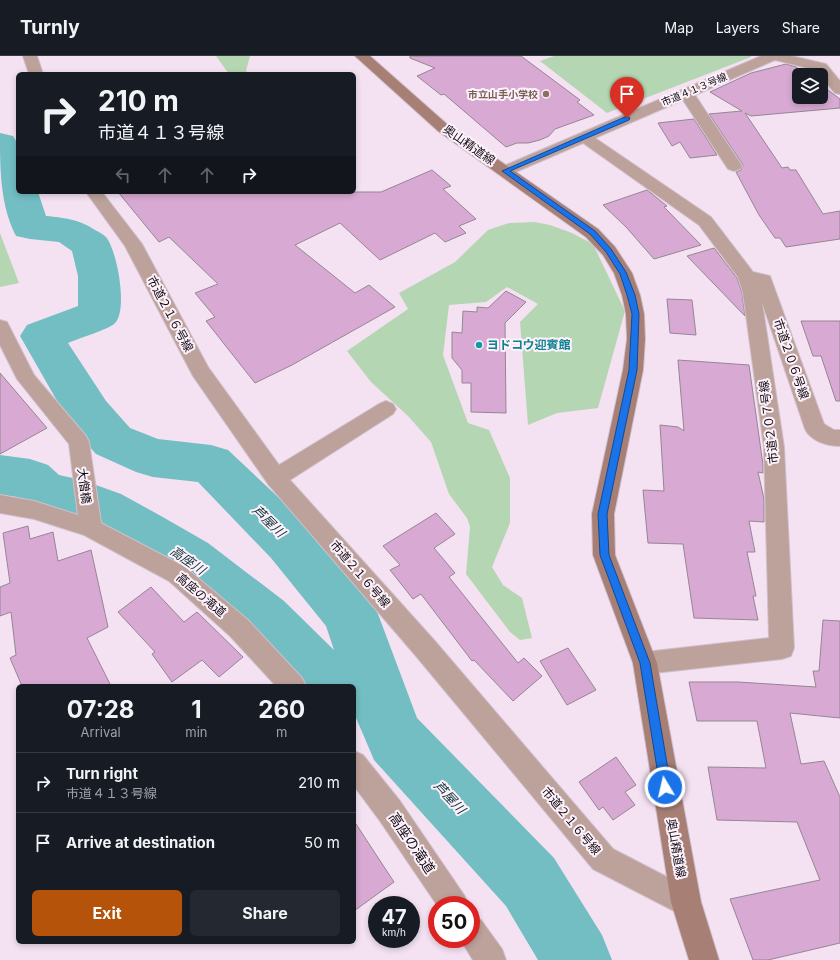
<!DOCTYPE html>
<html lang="en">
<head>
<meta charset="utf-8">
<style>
  :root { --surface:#171b24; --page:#242831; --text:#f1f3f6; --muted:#9ea1a6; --line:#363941; --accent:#b45309 }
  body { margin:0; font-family:Inter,"Noto Sans JP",sans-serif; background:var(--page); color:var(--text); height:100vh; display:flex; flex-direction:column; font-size:15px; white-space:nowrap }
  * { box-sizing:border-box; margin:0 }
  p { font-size:13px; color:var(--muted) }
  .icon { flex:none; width:22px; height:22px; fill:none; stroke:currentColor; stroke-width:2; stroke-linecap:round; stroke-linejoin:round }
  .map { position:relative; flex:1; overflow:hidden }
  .drawer { position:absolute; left:16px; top:628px; width:340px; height:260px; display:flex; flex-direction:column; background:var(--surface); border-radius:6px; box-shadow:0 2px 6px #0003 }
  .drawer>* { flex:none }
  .guide { position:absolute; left:16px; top:16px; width:340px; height:122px; border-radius:6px; box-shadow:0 2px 6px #0003; background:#171b24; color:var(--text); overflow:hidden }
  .tools { position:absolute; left:792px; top:12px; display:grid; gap:8px }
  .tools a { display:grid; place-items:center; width:36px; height:36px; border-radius:6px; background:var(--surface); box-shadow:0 2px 6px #0003; font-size:20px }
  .speed { position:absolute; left:368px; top:840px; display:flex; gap:8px; font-size:20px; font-weight:700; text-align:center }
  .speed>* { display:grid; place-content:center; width:52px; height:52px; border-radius:50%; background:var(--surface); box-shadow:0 2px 6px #0003; line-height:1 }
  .speed small { font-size:10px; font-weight:400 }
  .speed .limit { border:6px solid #d22; background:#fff; color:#111 }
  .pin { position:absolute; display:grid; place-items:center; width:34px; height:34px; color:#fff; margin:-41px -17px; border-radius:50% 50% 50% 0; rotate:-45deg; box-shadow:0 0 4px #0007 }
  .pin .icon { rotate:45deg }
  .me { position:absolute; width:44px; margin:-22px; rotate:351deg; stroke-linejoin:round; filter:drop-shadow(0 0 3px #0008) }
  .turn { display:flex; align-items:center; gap:14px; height:84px; padding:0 16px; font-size:18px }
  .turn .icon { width:52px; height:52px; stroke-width:2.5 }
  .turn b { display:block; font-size:28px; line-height:34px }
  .lanes { display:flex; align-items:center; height:38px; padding:0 16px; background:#0003; justify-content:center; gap:20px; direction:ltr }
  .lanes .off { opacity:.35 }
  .eta { display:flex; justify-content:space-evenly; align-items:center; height:68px; text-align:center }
  .eta b { font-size:24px; font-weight:700; line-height:28px }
  .button { display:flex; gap:8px; margin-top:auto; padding:8px 16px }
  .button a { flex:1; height:46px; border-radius:6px; background:var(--accent); color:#fff; font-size:16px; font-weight:700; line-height:46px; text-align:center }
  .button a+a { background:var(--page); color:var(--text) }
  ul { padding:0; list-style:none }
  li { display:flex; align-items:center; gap:12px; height:60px; padding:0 16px; border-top:1px solid var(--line) }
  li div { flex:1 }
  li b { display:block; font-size:15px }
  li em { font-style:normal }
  header { display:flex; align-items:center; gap:24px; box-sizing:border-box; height:56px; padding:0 20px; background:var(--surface); border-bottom:1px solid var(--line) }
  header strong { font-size:19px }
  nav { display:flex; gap:22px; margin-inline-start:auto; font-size:14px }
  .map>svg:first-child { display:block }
</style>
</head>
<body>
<header>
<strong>Turnly</strong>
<nav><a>Map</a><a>Layers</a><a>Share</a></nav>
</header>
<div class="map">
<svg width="840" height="904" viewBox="0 0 840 904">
  <rect width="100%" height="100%" fill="#f4e2f2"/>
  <g fill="#b5d6b3">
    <path d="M 216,0 L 250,0 L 246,15 L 248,18 L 229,18 Z"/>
    <path d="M 554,0 L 751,0 L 751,1 L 607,57 L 540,5 Z"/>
    <path d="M 535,166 L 550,169 L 572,177 L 593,188 L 625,255 L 598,352 L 557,357 L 528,369 L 520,266 L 538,248 L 507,231 L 486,246 L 449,249 L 443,299 L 468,367 L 489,374 L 510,422 L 510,467 L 492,511 L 503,529 L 522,542 L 532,582 L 520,584 L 510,576 L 466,518 L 470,471 L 467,462 L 449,438 L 431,386 L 408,360 L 371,326 L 347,295 L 408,253 L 399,237 L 455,206 L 488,174 L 509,167 Z"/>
    <path d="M 0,177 L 19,227 L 0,231 Z"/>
  </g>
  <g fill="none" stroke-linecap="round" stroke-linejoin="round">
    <path fill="#72bec3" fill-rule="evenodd" d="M 0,77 L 13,80 L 18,88 L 18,136 L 38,136 L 46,160 C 66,162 78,163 95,174 C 99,176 103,178 106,181 C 117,194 129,256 114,268 C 109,273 77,283 68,287 L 106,345 L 130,372 L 158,383 L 211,389 L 228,394 L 309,470 L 370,541 L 378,558 L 417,662 L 554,802 L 602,879 L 612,904 L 538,904 L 506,850 L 374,704 L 354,657 L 354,630 L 291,630 L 244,581 L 170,519 L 85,468 L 26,450 L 17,441 L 0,439 L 0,399 L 30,403 L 48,409 L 59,419 L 82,424 L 121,438 L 161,460 L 208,487 L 284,545 L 334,594 L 326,570 L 271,502 L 198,426 L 153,421 L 136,416 L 96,398 L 72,371 L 20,280 L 27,269 L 78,250 L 78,220 L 72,195 L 59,186 L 30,183 L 16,180 C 0,149 0,112 0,77 Z"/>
  </g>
  <g fill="#d8aad3" stroke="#968594">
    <path d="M 410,0 L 521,0 L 580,44 L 577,46 L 594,59 L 555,73 L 549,80 L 540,84 L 528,87 L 517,87 L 506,91 L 444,38 L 441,39 L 417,20 L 435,12 L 410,2 Z"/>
    <path d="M 786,8 L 796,11 L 807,19 L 799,19 L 799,41 L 821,41 L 821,29 L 840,43 L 840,52 L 751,60 L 745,57 L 782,112 L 788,111 L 790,114 L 796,114 L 823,158 L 840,155 L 840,183 L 786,191 L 780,182 L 775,182 L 759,159 L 736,116 L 741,114 L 743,109 L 709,58 L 742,55 L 710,36 L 751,17 Z"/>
    <path d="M 694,63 L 717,99 L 690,102 L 680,86 L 672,90 L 658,67 Z"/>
    <path d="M 432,114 L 451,130 L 443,133 L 476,163 L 459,170 L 466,177 L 445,186 L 435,177 L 380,204 L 340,167 L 295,189 L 355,237 L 369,229 L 395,251 L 292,309 L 255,327 L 206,265 L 215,261 L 195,237 L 218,228 L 169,181 L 159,186 L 118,136 L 381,136 Z"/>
    <path d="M 647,134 L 667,150 L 664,151 L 701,189 L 654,203 L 626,171 L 603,149 Z"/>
    <path d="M 714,192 L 737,222 L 742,237 L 745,260 L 687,200 Z"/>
    <path d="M 506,235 L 526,246 L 505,267 L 506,357 L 471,356 L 471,327 L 462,327 L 462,314 L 452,302 L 452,276 L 462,277 L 463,255 L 477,256 L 477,251 L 488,252 Z"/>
    <path d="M 667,243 L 692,244 L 696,279 L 670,277 Z"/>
    <path d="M 801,265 L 840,265 L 840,345 L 836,345 L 821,300 L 813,300 Z"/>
    <path d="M 678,304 L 749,309 L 763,409 L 763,417 L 758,416 L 764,443 L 764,466 L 749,465 L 755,496 L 747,496 L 756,540 L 753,540 L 758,564 L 694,562 L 683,488 L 648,487 L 643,434 L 664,435 L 660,369 L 678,371 L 684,375 Z"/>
    <path d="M 0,317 L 47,372 L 0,398 Z"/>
    <path d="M 436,457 L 455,478 L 434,492 L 455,517 L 449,521 L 518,607 L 524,602 L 542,620 L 513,645 L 474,604 L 472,605 L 421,538 L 413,543 L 390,514 L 400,509 L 383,490 Z"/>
    <path d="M 28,470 L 30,483 L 53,476 L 58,505 L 91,494 L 108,571 L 87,582 L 111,630 L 22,630 L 10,602 L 16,599 L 11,556 L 0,560 L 0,531 L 10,527 L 3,477 Z"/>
    <path d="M 151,531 L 184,566 L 197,556 L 243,601 L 219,621 L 202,604 L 172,626 L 152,598 L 155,596 L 118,556 Z"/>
    <path d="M 823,564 L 840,565 L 840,662 L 790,657 L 801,708 L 824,705 L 840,741 L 840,887 L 768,904 L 753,904 L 730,843 L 820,824 L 797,766 L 717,764 L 708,711 L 766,712 L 757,665 L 697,665 L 689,626 L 738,626 L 816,631 L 813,615 L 819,615 Z"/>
    <path d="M 568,592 L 596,634 L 567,649 L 540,605 Z"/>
    <path d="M 616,701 L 636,729 L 625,736 L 635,749 L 613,764 L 603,751 L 599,754 L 579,726 Z"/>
    <path d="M 354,765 L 394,826 L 354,855 Z"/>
  </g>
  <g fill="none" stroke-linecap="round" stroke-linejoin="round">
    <defs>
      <g id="minor">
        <path d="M 23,0 L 37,0 L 43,18 L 29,18 Z"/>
        <path d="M 761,0 L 792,0 L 826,8 L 840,25 L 840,38 L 835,37 L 816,14 L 775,4 L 695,39 L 742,110 L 740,113 L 734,115 L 728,113 L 683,44 L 595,82 L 711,161 L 753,216 L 770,220 L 824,368 L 834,374 L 840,374 L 840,390 C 827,390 811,385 805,373 L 762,246 L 784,391 L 794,592 L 791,600 L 782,603 L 645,618 L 636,615 L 633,607 L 636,599 L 645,596 L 769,582 L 764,391 L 743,237 L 738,221 L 699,169 L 583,87 L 511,118 L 505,120 L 499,118 L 497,115 L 499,112 Z"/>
        <path d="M 86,136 L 102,136 L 142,188 L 208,311 L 279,409 L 379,348 L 386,345 L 393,348 L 396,353 L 393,358 L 290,424 L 434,584 L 613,793 L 696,836 L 701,846 L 696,856 L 686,861 L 676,856 L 593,813 L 416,600 L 268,428 L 193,320 L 125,190 Z"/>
        <path d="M 0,264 L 7,266 L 34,319 L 86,380 L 89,386 L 101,467 L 185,511 L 248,564 L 302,622 L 306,630 L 276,630 L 230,580 L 169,525 L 84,479 L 34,463 L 0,457 L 0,439 L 34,445 L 78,459 L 69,388 L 17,323 L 0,289 Z"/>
        <path d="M 354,695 L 363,699 L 400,745 L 464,839 L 469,849 L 437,849 L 380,765 L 354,730 Z"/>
        <path d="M 471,859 L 481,864 L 502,893 L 506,904 L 473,904 L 460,883 L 471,883 Z"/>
      </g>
      <path id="secondary" d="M 355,0 L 370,0 L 448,69 L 598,173 L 615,191 L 632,217 L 640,239 L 644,258 L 645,283 L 643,314 L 614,458 L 615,499 L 657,607 L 701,846 L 719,904 L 689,904 L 671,846 L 633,607 L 593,499 L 592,458 L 623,314 L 627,283 L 626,258 L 622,239 L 614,217 L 603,199 L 586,181 L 438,75 Z"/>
    </defs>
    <use href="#minor" stroke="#d0c0ce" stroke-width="2"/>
    <use href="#secondary" stroke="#d0c0ce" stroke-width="2"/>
    <use href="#minor" fill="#bda29b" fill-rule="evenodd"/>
    <use href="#secondary" fill="#a77f75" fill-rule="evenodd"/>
  </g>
  <path fill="#1a73e8" stroke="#114b97" d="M 627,60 L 630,62 L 629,64 L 510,115 L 595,175 L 611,193 L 626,216 L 635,239 L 639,258 L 637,314 L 607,458 L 609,499 L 650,607 L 671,731 L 669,735 L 665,736 L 661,735 L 660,731 L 640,607 L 600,499 L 598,458 L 629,314 L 632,258 L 627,239 L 620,218 L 606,196 L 590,178 L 502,115 Z"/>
  <circle fill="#8d6e63" stroke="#fdf1fb" stroke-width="1.5" cx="546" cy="38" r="4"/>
  <circle fill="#0f9aa8" stroke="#fdf1fb" stroke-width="1.5" cx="479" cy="289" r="4"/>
  <g text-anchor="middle" stroke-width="4" stroke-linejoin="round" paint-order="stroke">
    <g font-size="10" fill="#120c11" stroke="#fdf1fb">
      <text transform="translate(694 33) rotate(-23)" y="4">市道４１３号線</text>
    </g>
    <g font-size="10" font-weight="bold" fill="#785e54" stroke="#fdf1fb" text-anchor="end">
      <text x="538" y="42">市立山手小学校</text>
    </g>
    <g font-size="12" fill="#120c11" stroke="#fdf1fb">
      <text transform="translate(469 89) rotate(35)" y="4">奥山精道線</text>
      <text transform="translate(170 258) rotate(62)" y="4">市道２１６号線</text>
      <text transform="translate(791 303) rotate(71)" y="4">市道２０６号線</text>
      <text transform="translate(769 366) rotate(-97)" y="4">市道２０７号線</text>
      <text transform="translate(84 430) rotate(82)" y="4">大僧橋</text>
      <text transform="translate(360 518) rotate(49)" y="4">市道２１６号線</text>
      <text transform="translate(201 539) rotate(40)" y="4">高座の滝道</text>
      <text transform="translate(571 765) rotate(50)" y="4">市道２１６号線</text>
      <text transform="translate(676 792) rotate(80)" y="4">奥山精道線</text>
    </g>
    <g font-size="12" font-weight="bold" fill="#0d838f" stroke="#fdf1fb" text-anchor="start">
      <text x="487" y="293">ヨドコウ迎賓館</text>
    </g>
    <g font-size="13" font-style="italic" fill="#0a3234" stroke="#fdf1fb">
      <text transform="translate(269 465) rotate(44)" y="5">芦屋川</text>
      <text transform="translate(188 504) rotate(35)" y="5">高座川</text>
      <text transform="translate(450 741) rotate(47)" y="5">芦屋川</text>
    </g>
    <g font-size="14" fill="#120c11" stroke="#fdf1fb">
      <text transform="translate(412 787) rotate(56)" y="5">高座の滝道</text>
    </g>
  </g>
</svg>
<div class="tools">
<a><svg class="icon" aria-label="layers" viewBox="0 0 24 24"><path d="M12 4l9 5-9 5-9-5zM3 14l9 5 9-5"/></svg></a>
</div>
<div class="speed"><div>47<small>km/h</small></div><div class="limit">50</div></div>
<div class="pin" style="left:627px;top:62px;background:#d93025"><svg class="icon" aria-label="arrive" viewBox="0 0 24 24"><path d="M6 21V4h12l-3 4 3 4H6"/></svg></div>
<svg class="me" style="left:665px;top:731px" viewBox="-20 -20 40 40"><circle r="17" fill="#1a73e8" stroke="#fff" stroke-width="3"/><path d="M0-11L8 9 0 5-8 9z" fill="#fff"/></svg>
<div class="guide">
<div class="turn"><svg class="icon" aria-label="right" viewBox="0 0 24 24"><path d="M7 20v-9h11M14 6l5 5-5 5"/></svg><div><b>210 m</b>市道４１３号線</div></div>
<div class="lanes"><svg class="icon off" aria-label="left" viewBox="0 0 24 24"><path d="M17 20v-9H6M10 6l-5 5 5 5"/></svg><svg class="icon off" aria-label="ahead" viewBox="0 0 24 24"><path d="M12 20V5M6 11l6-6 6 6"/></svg><svg class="icon off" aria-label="ahead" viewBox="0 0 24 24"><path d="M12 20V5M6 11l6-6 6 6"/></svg><svg class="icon" aria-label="right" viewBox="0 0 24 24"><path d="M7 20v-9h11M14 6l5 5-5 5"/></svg></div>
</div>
<section class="drawer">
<div class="eta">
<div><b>07:28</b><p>Arrival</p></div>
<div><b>1</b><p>min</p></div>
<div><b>260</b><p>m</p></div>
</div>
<ul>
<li><svg class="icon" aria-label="right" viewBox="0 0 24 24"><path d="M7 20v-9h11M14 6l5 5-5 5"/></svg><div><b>Turn right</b><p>市道４１３号線</p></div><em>210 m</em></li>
<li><svg class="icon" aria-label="arrive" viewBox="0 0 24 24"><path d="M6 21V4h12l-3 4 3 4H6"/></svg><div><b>Arrive at destination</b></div><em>50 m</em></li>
</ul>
<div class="button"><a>Exit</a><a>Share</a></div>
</section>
</div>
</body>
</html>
